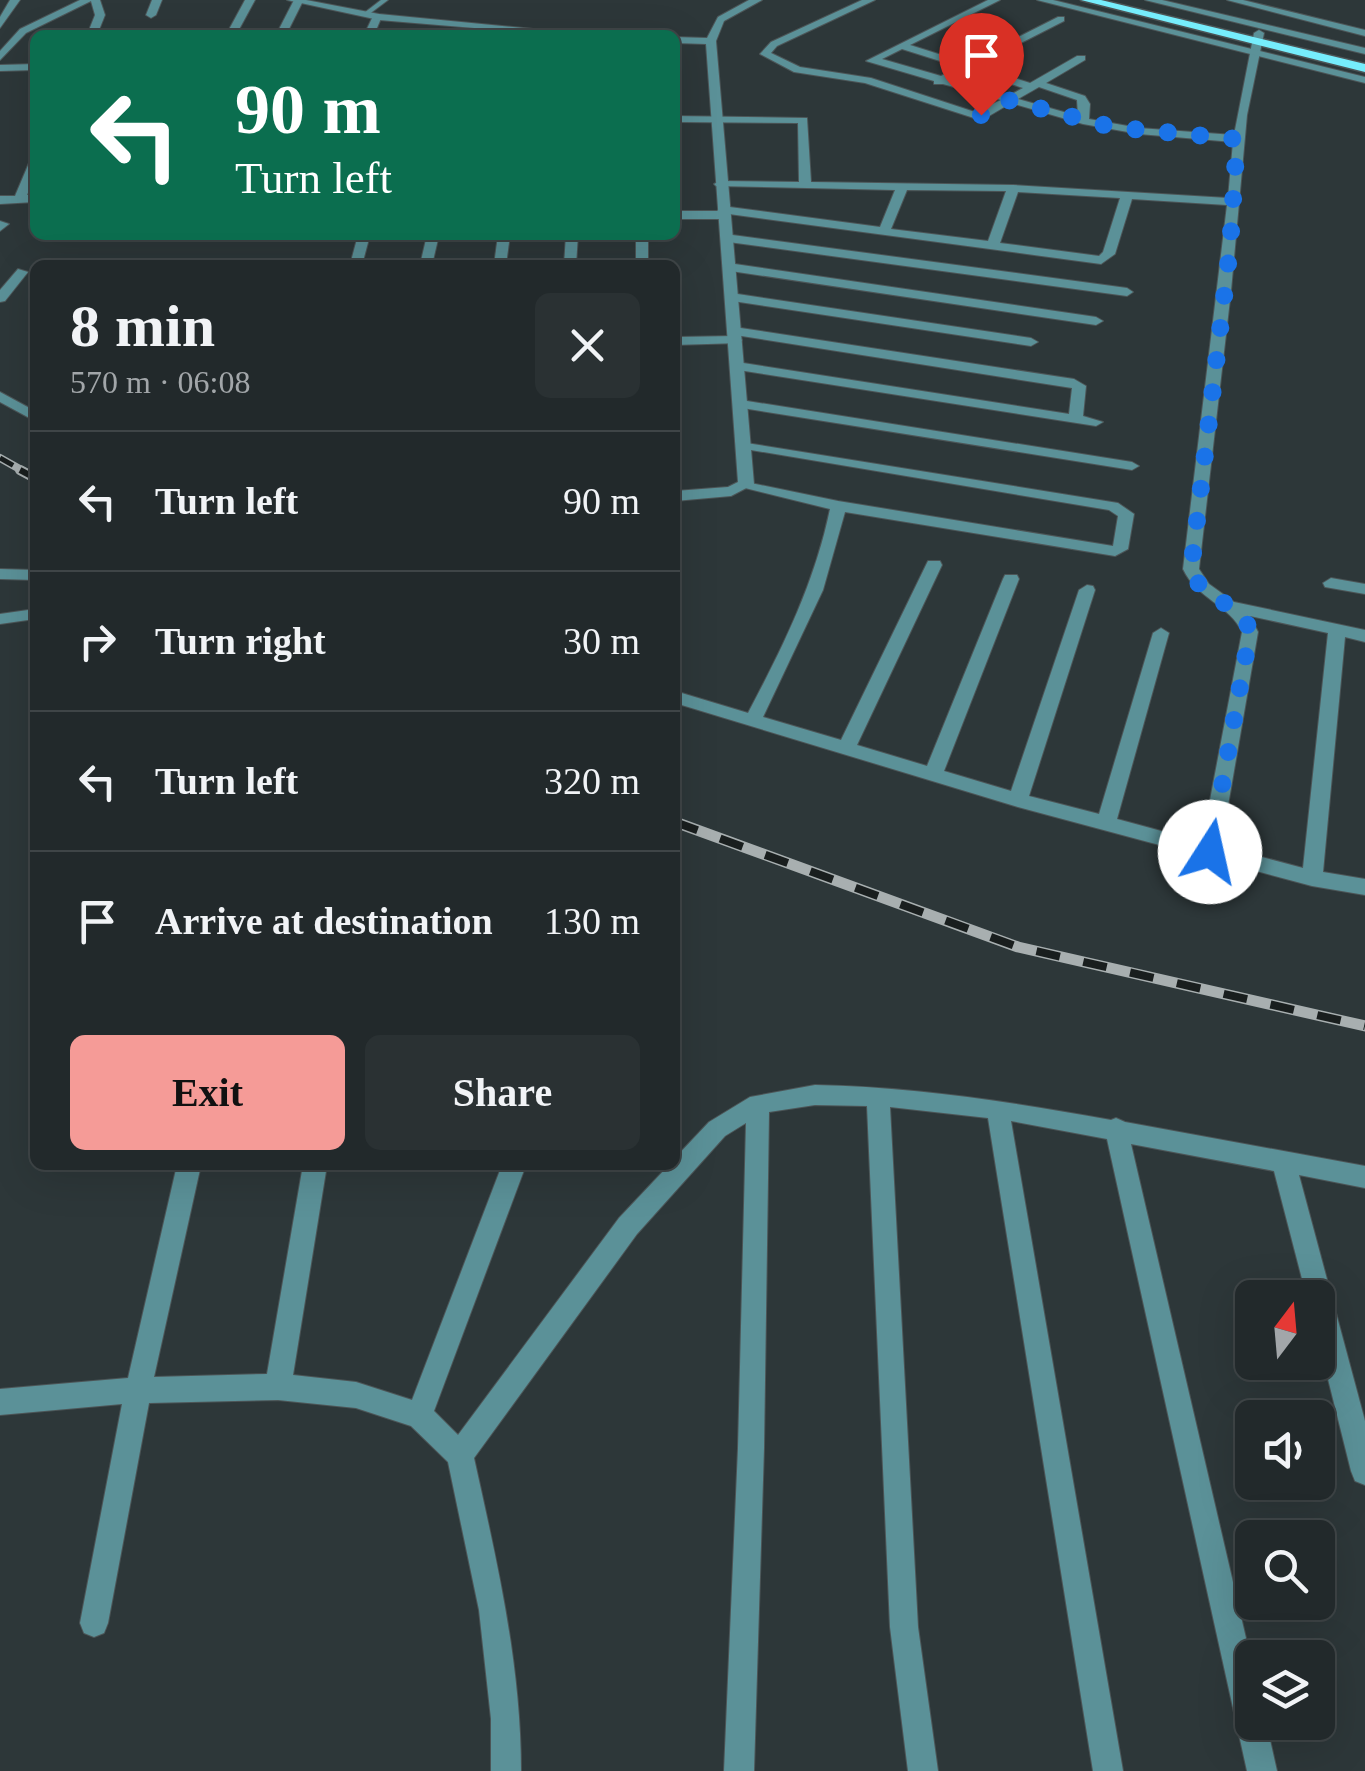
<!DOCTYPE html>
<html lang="en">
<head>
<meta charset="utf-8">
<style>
  :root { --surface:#22292b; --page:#2a3133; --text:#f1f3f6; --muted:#a2a6a9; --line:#3f4547; --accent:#f59b97 }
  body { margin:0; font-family:"Times New Roman",serif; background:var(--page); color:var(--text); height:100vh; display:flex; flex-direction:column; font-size:38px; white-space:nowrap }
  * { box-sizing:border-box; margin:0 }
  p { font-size:32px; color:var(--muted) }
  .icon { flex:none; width:55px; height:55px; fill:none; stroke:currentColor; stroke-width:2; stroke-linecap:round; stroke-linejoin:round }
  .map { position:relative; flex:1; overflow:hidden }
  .panel { position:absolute; left:30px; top:260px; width:650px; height:910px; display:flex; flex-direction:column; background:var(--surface); border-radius:15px; box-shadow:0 10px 40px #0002,0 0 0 2px var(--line) }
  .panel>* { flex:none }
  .hud { position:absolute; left:30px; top:30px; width:650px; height:210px; border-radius:15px; box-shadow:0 10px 40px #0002,0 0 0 2px var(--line); background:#0b6e4f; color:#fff; overflow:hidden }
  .needle { width:65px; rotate:16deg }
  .controls { position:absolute; left:1235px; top:1280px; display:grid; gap:20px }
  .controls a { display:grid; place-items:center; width:100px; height:100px; border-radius:15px; background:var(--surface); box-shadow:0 10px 40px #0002,0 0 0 2px var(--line); font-size:50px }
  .pin { position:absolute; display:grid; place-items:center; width:85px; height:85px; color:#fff; margin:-102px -42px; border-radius:50% 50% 50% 0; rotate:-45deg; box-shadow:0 0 10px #0007 }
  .pin .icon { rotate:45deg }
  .me { position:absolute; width:110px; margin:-55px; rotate:10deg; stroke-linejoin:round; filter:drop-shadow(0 0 8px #0008) }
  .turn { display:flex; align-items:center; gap:35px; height:210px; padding:0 40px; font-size:45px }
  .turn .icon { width:130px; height:130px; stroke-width:2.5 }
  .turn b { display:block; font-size:70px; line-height:85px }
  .round { display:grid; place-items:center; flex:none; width:105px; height:105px; border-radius:15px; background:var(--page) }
  .summary { display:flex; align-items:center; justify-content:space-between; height:170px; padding:0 40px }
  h1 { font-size:60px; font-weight:700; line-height:75px }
  .button { display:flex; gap:20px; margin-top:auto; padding:20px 40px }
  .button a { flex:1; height:115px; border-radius:15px; background:var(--accent); color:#111; font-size:40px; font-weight:700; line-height:115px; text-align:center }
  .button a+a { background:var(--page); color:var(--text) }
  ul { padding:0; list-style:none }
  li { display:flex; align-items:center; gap:30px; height:140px; padding:0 40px; border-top:2px solid var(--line) }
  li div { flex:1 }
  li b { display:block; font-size:38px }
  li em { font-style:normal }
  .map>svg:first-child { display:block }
</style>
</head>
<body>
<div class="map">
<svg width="1365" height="1771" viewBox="0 0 1365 1771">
  <rect width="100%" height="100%" fill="#2d3739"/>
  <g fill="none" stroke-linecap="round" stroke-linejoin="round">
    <defs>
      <path id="service" d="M 381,0 L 388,0 L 368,15 L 364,15 L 364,13 Z"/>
      <g id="minor">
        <path d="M 10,0 L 20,0 L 0,28 L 0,17 Z"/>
        <path d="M 80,0 L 100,0 L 105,15 L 97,35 L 87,35 L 95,15 L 91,1 L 26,33 L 0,60 L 0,51 L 20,29 Z"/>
        <path d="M 152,0 L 162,0 L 156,15 L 151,18 L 146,15 Z"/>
        <path d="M 245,0 L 255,0 L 236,35 L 226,35 Z"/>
        <path d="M 294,0 L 303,1 L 286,35 L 276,35 Z"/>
        <path d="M 862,0 L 875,0 L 777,46 L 771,53 L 800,67 L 871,78 L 975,112 L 1001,100 L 943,84 L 934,84 L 934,81 L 866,61 L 988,0 L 1000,0 L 910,45 L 967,63 L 1058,17 L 1064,17 L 1064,21 L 976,66 L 1030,83 L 1077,56 L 1085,56 L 1085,60 L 1046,83 L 1085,96 L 1090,104 L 1089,119 L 1139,128 L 1234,135 L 1254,33 L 1259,30 L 1264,33 L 1247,115 L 1231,291 L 1199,569 L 1209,584 L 1234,602 L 1365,630 L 1365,642 L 1345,637 L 1323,872 L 1365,879 L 1365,895 L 1312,886 L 1018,807 L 675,703 L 675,691 L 748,713 C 783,647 815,582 830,509 L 741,487 L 741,481 L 838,501 L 1113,546 L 1118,516 L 1109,510 L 745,449 L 740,448 L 740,442 L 1118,503 L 1134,514 L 1128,549 L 1115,556 L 845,512 L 823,590 L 763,717 L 841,740 L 926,565 L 928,561 L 940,561 L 942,565 L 857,745 L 927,766 L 1003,579 L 1005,575 L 1017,575 L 1019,579 L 944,771 L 1011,791 L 1079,590 L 1087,585 L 1093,586 L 1095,590 L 1029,796 L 1099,814 L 1153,633 L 1161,628 L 1169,633 L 1117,819 L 1202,842 L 1242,632 C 1230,605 1197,599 1183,569 L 1227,205 L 1132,199 L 1115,254 L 1101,264 L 729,214 L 723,219 L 675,219 L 675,211 L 717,211 L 722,206 L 880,227 L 895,190 L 716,186 L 714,184 L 720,181 L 799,182 L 798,123 L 675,122 L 675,116 L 807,118 L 811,182 L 1013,185 L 1228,198 L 1233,142 L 1139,134 L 1083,124 L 1011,103 L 989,116 L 974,118 L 865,83 L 794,72 L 760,54 L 771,42 ZM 902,49 L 959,67 L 941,76 L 882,59 ZM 968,70 L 1023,88 L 1008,96 L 951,79 ZM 1039,87 L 1077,100 L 1078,116 L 1018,99 ZM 907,190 L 1006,191 L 988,241 L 891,229 ZM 1018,192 L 1120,198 L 1103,252 L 1099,256 L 1000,243 ZM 1250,616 L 1328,633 L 1303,868 L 1221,846 L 1258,632 Z"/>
        <path d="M 1145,0 L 1162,0 L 1365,48 L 1365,54 Z"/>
        <path d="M 1227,0 L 1243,0 L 1365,30 L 1365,36 Z"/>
        <path d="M 374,14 L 382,16 L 374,35 L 364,35 Z"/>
        <path d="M 171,31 L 174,32 L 176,35 L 166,35 Z"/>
        <path d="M 35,64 L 35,70 L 0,71 L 0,65 Z"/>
        <path d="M 35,160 L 35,176 L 27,195 L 35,194 L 35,202 L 0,204 L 0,196 L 15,196 L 29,163 Z"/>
        <path d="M 0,221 L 9,224 L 0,231 Z"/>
        <path d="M 725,234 L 1127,288 L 1133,292 L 1127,296 L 721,241 L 721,235 Z"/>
        <path d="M 358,235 L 370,235 L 362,265 L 350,265 Z"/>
        <path d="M 427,235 L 439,235 L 432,265 L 420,265 Z"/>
        <path d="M 498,235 L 510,235 L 506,265 L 494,265 Z"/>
        <path d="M 566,235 L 578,235 L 576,265 L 564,265 Z"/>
        <rect x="636" y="235" width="12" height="30"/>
        <path d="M 728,263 L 1096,317 L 1103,321 L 1096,325 L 724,270 L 724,264 Z"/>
        <path d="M 18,269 L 28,272 L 5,301 L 0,302 L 0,290 Z"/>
        <path d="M 731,293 L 1031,338 L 1038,342 L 1031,346 L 726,300 L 726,294 Z"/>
        <path d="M 734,327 L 1074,379 L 1086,386 L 1083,416 L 1103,422 L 1096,426 L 732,369 L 732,363 L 737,362 L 1069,414 L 1072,388 L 729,334 L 729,328 Z"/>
        <path d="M 735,336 L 742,340 L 740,343 L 675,345 L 675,337 Z"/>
        <path d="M 0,392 L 35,411 L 35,421 L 0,402 Z"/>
        <path d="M 741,400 L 1132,462 L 1139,466 L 1132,470 L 736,407 L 734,404 Z"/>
        <path d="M 0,569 L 35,570 L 35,580 L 0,579 Z"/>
        <path d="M 1331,578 L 1365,584 L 1365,594 L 1325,587 L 1323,583 Z"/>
        <path d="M 815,1085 C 915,1087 1012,1102 1111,1120 L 1116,1118 L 1125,1122 L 1365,1166 L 1365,1188 L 1299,1175 L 1365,1421 L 1365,1485 L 1355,1481 L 1351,1471 L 1318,1339 L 1318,1298 L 1307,1298 L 1274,1171 L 1131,1144 L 1252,1664 L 1252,1722 L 1266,1722 L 1277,1771 L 1247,1771 L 1107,1139 L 1011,1121 L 1123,1771 L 1093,1771 L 988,1118 L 890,1107 L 918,1627 L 938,1771 L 908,1771 L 890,1627 L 867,1106 L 815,1105 L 769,1112 L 764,1448 L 754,1771 L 724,1771 L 738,1448 L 746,1123 L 725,1136 L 637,1234 L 474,1458 C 497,1562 521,1664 521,1771 L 491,1771 L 491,1719 L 479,1610 L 448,1462 L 411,1426 L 356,1408 L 278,1400 L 149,1403 L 108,1623 L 104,1633 L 94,1637 L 84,1633 L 80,1623 L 122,1404 L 0,1415 L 0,1389 L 128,1378 L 177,1165 L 201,1165 L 154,1377 L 267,1374 L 303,1165 L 327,1165 L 293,1375 L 356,1382 L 412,1400 L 502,1165 L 526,1165 L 434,1411 L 458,1435 L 619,1218 L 669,1165 L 675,1165 L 675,1158 L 709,1122 L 750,1097 Z"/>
      </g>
      <g id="tertiary">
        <path d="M 287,0 L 306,0 L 379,14 L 595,35 L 556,35 L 379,20 Z"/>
        <path d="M 749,0 L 762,0 L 724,21 L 716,41 L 754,484 L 731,496 L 675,501 L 675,491 L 728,487 L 738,482 L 706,44 L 675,43 L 675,37 L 707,38 L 718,17 Z"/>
        <path d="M 1037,0 L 1053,0 L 1365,77 L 1365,83 Z"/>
        <path d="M 35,609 L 35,619 L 0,624 L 0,614 Z"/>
      </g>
      <path id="primary" d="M 1081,0 L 1101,0 L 1365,64 L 1365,72 Z"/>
    </defs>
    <use href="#service" stroke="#4c5557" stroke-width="2"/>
    <use href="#minor" stroke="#4c5557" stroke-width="2"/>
    <use href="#tertiary" stroke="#4c5557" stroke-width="2"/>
    <use href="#primary" stroke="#4c5557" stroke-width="3"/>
    <use href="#service" fill="#5b9198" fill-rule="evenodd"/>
    <use href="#minor" fill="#5b9198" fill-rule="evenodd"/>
    <use href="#tertiary" fill="#5b9198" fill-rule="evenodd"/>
    <use href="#primary" fill="#76edfc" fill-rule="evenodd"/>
    <defs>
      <path id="rail-far2" d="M 0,458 L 25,472"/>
      <path id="rail-far1" d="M 20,470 L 35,478"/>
      <path id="rail" d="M 675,822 L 1018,947 L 1365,1026"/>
    </defs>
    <use href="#rail-far2" stroke="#a8afb0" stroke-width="8"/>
    <use href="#rail-far1" stroke="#a8afb0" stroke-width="10"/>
    <use href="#rail" stroke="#a8afb0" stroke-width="11"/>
    <use href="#rail-far2" stroke="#191e1e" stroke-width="5" stroke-dasharray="15" stroke-linecap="butt"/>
    <use href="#rail-far1" stroke="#191e1e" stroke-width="6" stroke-dasharray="19" stroke-linecap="butt"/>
    <use href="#rail" stroke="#191e1e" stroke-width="8" stroke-dasharray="24" stroke-linecap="butt"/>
  </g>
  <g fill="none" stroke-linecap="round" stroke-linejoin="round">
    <path stroke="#1a73e8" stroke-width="18" stroke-dasharray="0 32.4" d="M 981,115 L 1008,100 L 1112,127 L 1237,139 L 1230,248 L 1191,570 C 1201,601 1243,602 1250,632 L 1210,852"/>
  </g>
</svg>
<div class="controls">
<a><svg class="needle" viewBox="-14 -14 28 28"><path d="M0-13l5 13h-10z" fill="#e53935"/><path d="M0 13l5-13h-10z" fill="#a2a6a9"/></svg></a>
<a><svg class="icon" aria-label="sound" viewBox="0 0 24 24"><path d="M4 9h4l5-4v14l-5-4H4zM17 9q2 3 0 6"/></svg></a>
<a><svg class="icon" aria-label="search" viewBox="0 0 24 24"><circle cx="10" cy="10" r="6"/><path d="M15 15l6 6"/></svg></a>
<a><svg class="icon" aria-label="layers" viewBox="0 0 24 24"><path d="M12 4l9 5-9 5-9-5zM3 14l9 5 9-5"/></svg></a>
</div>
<div class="pin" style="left:981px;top:115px;background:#d93025"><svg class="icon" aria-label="arrive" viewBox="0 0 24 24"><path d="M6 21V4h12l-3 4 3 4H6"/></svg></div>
<svg class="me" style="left:1210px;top:852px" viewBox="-20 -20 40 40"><circle r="19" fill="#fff"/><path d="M0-13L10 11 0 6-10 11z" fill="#1a73e8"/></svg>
<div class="hud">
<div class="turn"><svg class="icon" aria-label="left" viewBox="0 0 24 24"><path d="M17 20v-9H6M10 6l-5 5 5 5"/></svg><div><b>90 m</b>Turn left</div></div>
</div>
<section class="panel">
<div class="summary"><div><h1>8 min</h1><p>570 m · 06:08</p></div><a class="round"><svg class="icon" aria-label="close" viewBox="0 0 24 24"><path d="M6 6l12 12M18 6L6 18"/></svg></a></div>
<ul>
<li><svg class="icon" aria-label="left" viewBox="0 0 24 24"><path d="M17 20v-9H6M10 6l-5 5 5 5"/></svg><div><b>Turn left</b></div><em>90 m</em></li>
<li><svg class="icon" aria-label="right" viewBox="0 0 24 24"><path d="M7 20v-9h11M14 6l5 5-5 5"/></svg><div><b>Turn right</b></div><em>30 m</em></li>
<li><svg class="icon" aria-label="left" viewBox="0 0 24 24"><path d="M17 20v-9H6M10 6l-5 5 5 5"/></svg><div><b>Turn left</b></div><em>320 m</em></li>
<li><svg class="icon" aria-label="arrive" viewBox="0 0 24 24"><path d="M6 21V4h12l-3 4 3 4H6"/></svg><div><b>Arrive at destination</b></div><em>130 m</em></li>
</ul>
<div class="button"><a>Exit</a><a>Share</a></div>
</section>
</div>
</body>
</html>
